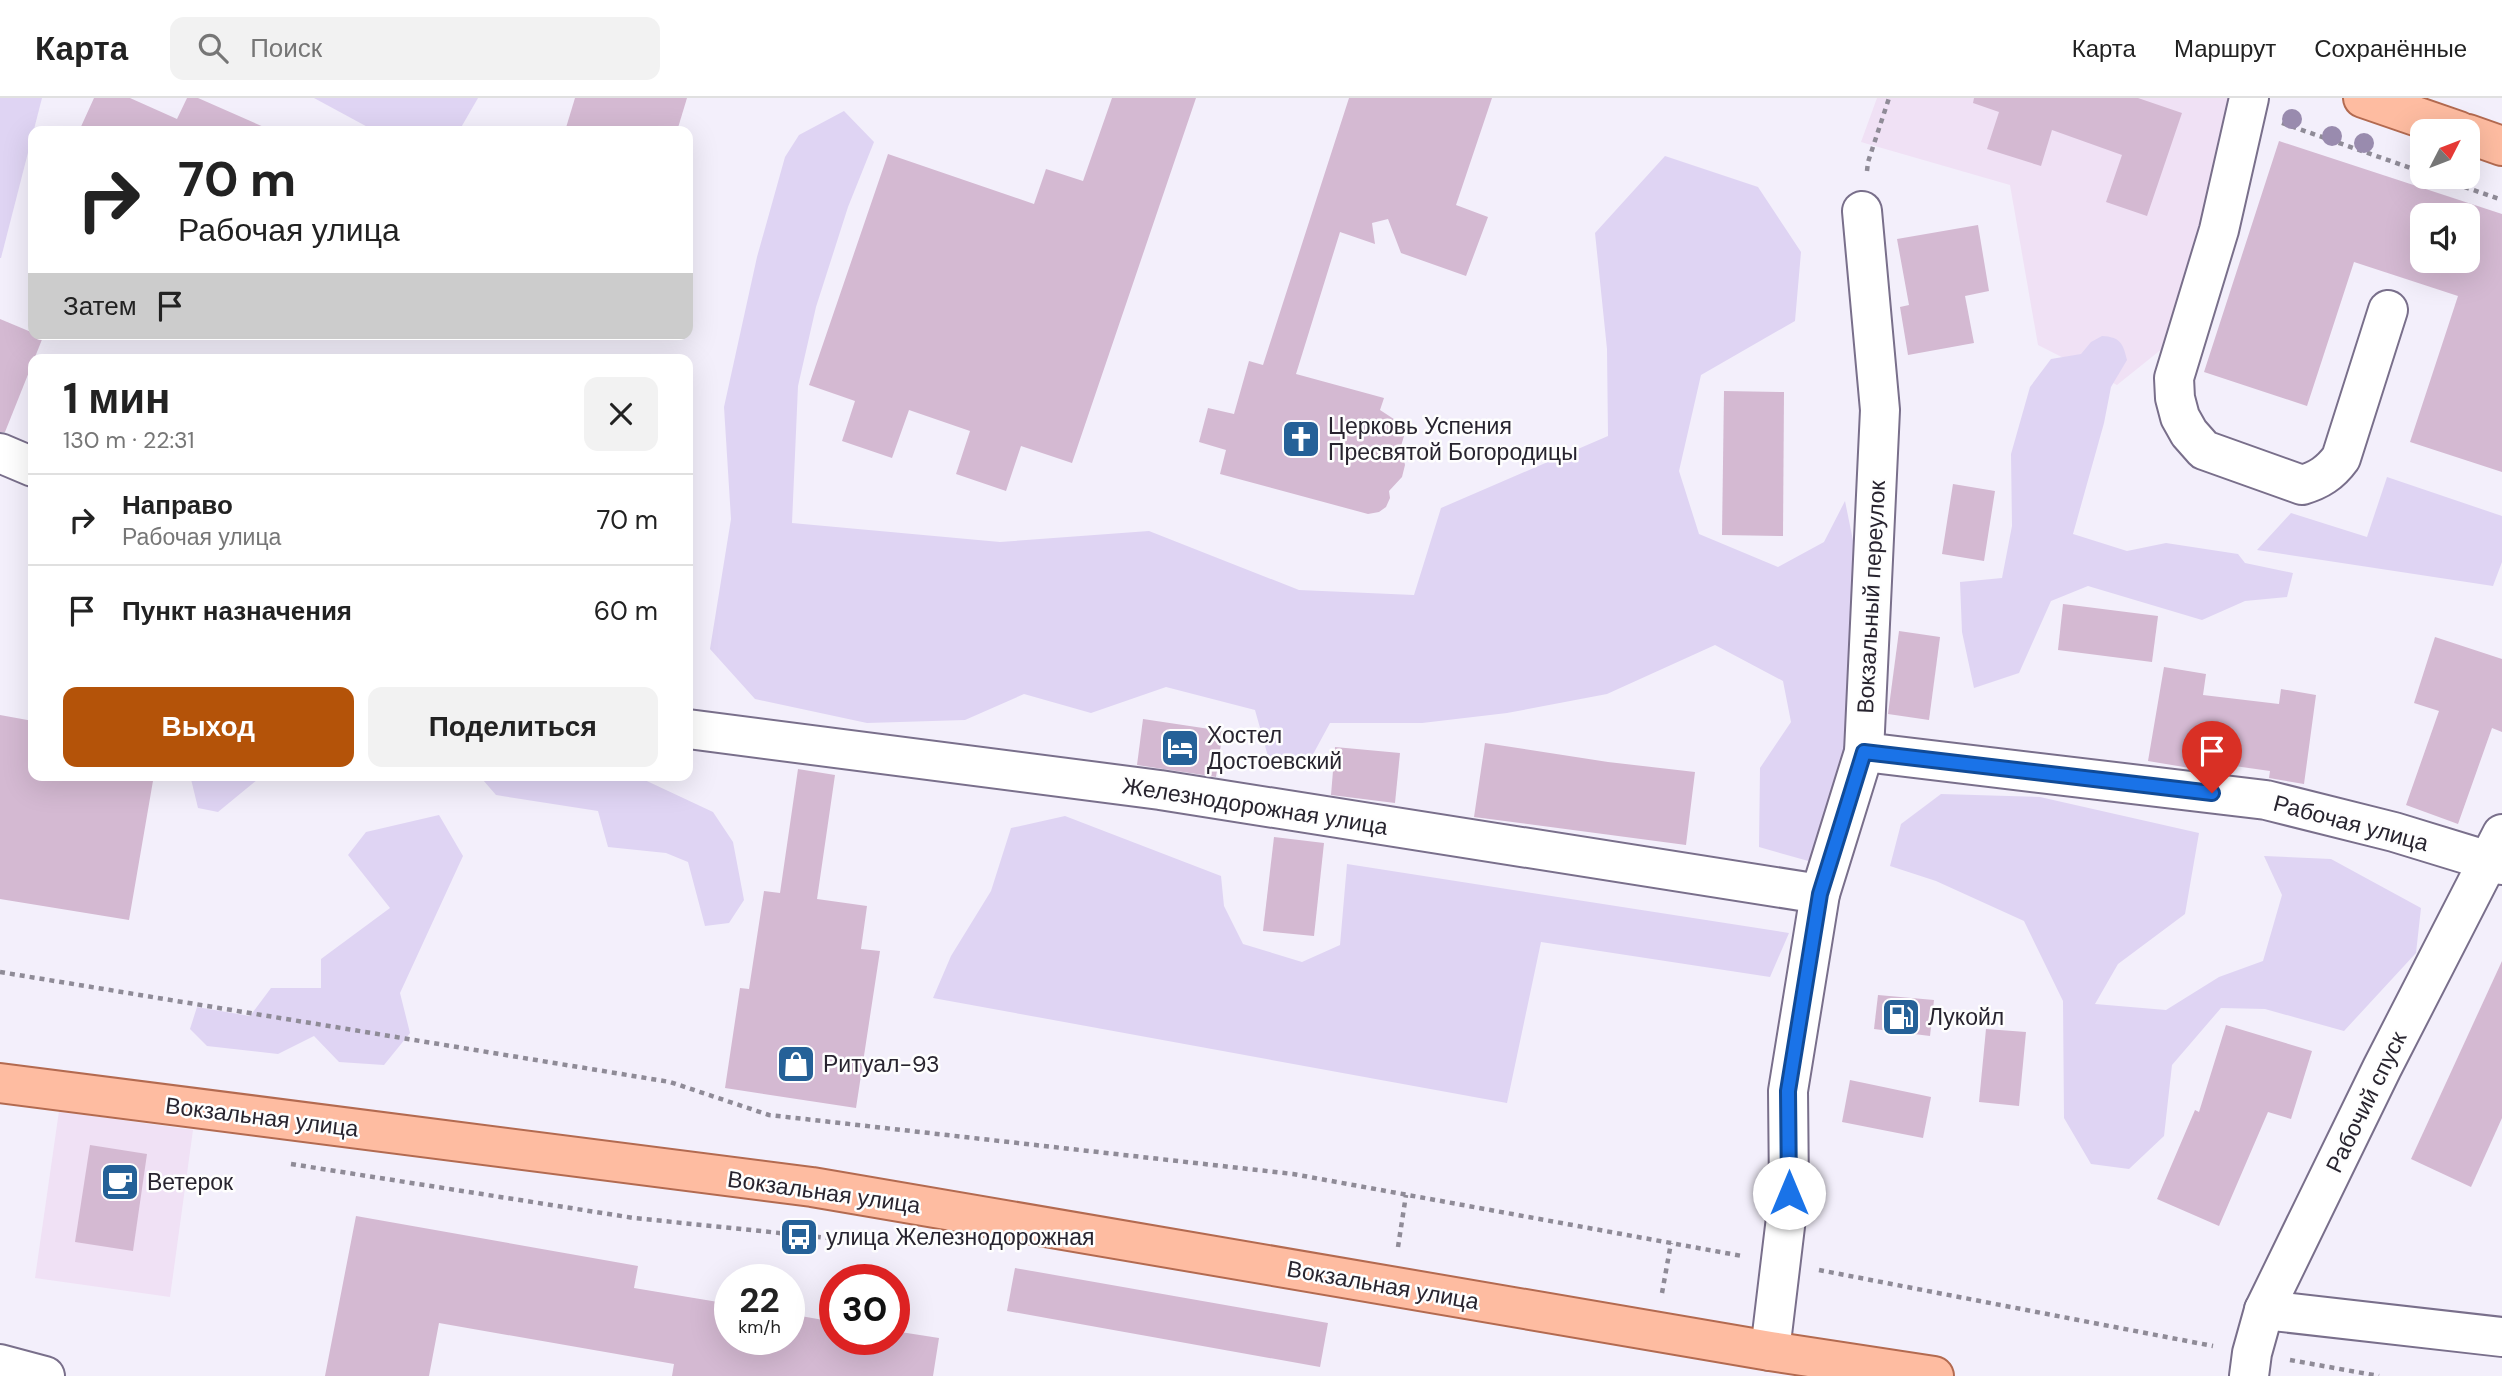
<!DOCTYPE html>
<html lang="ru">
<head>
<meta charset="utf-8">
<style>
  :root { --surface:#fff; --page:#f2f2f2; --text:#222; --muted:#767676; --line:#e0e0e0; --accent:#b45309 }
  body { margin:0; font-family:"DM Sans",sans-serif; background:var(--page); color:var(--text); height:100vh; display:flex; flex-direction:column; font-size:26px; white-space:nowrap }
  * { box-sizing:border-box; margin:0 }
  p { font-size:23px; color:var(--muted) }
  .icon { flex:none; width:38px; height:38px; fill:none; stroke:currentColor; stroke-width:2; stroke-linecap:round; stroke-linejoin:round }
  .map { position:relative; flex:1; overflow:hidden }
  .sheet { position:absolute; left:28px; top:256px; width:665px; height:427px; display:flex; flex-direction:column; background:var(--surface); border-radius:14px; box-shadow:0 7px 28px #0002 }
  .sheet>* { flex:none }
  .banner { position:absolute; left:28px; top:28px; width:665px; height:214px; border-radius:14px; box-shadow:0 7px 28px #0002; background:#fff; color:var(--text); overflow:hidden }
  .needle { width:46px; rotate:48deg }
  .buttons { position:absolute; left:2410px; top:21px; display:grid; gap:14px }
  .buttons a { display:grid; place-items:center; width:70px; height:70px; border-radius:14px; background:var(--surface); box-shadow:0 7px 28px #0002; font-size:35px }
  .speed { position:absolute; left:714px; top:1166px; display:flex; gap:14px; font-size:35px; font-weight:700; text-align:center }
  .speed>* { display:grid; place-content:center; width:91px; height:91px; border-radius:50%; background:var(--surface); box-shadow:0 7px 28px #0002; line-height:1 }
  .speed small { font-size:18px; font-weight:400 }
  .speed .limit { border:10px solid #d22; background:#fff; color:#111 }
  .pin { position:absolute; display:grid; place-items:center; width:60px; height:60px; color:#fff; margin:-72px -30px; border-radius:50% 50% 50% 0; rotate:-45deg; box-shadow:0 0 7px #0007 }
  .pin .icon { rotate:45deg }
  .me { position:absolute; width:77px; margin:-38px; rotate:0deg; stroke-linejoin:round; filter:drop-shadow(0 0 5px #0008) }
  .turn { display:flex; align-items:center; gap:24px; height:147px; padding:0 35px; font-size:32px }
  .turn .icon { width:91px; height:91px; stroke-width:2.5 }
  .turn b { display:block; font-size:49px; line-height:60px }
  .then { display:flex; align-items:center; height:66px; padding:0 35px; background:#0003; gap:14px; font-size:26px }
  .round { display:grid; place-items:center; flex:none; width:74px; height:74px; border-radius:14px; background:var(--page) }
  .summary { display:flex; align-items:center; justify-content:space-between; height:119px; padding:0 35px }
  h1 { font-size:42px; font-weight:700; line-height:52px }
  .action { display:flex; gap:14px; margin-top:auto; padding:14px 35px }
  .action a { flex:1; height:80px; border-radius:14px; background:var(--accent); color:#fff; font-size:28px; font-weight:700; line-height:80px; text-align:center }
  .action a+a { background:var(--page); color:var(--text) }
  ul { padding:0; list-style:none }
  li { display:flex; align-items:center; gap:21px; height:91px; padding:0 35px; border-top:2px solid var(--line) }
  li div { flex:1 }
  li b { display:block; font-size:26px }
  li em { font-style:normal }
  header { display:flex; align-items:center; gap:42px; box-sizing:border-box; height:98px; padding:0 35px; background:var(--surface); border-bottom:2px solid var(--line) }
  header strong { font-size:33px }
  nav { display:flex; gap:38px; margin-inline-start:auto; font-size:24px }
  .search { width:490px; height:63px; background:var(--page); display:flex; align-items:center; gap:18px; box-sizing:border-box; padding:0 24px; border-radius:14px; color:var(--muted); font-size:26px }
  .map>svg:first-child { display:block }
</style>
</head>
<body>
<header>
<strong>Карта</strong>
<div class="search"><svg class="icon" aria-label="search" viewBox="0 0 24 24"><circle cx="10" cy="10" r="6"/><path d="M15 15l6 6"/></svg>Поиск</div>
<nav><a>Карта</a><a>Маршрут</a><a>Сохранённые</a></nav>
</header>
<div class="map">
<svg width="2502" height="1278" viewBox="0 0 2502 1278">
  <rect width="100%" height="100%" fill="#f3effb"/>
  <g fill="#f0e1f5">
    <path d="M 1877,0 L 2238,0 L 2178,238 L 2117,287 L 2038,247 L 2010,87 L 1861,44 Z"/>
    <path d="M 59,1013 L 193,1032 L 170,1199 L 35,1180 Z"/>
  </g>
  <g fill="#dfd4f3">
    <path d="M 0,0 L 42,0 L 1,160 L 0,160 Z"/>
    <path d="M 314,0 L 478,0 L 459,33 L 375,33 Z"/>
    <path d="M 844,13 L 874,44 L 848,109 L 816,209 L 798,288 L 792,425 L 1000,444 L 1149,433 L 1299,492 L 1414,497 L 1441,410 L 1608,338 L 1607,251 L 1595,135 L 1665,58 L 1758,89 L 1801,154 L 1795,223 L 1701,277 L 1679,373 L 1699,436 L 1778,469 L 1824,444 L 1845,403 L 1861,482 L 1854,634 L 1812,764 L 1759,749 L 1760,670 L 1791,624 L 1783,583 L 1715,547 L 1607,596 L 1507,615 L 1422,625 L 1330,625 L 1311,660 L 1269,662 L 1255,612 L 1166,589 L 1091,615 L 1024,596 L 965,622 L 867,625 L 755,601 L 710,551 L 731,421 L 724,309 L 757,159 L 785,59 L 799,37 Z"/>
    <path d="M 2102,238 C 2120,239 2123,245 2127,262 L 2111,289 L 2104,325 L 2073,436 L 2127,453 L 2166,445 L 2238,456 L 2245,465 L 2293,475 L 2287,499 L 2245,503 L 2202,522 L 2088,488 L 2051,503 L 2019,575 L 1974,590 L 1962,534 L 1960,484 L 2002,480 L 2012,428 L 2011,356 L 2030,289 L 2051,261 L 2081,256 L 2091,244 Z"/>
    <path d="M 2387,379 L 2502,418 L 2502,464 L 2493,488 L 2257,452 L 2291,415 L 2367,439 Z"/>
    <path d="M 190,677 L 263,677 L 218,714 L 198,710 Z"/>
    <path d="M 484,677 L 634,677 L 713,714 L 733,744 L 744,802 L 729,825 L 705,828 L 688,764 L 666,755 L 608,749 L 598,713 L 496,697 L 483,682 Z"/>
    <path d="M 1941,696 L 2040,699 L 2199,735 L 2185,816 L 2118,866 L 2095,906 L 2166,912 L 2219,879 L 2263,863 L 2282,797 L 2264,758 L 2331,761 L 2421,810 L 2416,855 L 2344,933 L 2265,911 L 2221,910 L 2172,967 L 2164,1038 L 2129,1071 L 2091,1066 L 2064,1020 L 2063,903 L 2024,823 L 1936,783 L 1890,768 L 1901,726 Z"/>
    <path d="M 439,717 L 463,758 L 400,895 L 410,935 L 384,967 L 339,964 L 314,938 L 278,956 L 207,948 L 190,931 L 197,909 L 250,918 L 271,890 L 321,890 L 321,861 L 390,810 L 348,757 L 366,734 Z"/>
    <path d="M 1065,718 L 1221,778 L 1224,808 L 1243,846 L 1302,864 L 1340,847 L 1347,766 L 1789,835 L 1770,879 L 1541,844 L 1507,1005 L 933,900 L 951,858 L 991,793 L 1011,730 Z"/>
  </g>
  <g fill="#d4b9d2" fill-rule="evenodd">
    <path d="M 94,0 L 130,0 L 177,21 L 187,0 L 198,0 L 273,33 L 79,33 Z"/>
    <path d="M 575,0 L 687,0 L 677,33 L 565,33 Z"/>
    <path d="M 1112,0 L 1196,0 L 1072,365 L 1021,348 L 1006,393 L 956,376 L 970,333 L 909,312 L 892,360 L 842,343 L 855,303 L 809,287 L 888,56 L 1034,106 L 1046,71 L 1083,83 Z"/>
    <path d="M 1349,0 L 1492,0 L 1456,107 L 1488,119 L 1466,178 L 1401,155 L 1388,121 L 1372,125 L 1375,146 L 1340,134 L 1296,276 L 1384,300 L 1380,312 L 1403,327 L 1404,338 L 1401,348 L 1405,367 L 1402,379 L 1389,393 L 1390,400 L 1386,409 L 1379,414 L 1368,416 L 1220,376 L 1226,352 L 1199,344 L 1208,310 L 1234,316 L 1249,263 L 1263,267 Z"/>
    <path d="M 1974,0 L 2138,0 L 2182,15 L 2147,118 L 2106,104 L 2122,57 L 2052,32 L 2041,68 L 1987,51 L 1999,14 L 1973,5 Z"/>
    <path d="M 2279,43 L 2502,116 L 2502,374 L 2410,344 L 2458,198 L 2354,164 L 2307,308 L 2204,274 ZM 2422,117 L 2468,117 L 2468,163 L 2422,163 Z"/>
    <path d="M 1978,127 L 1989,193 L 1965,198 L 1974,245 L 1908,257 L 1900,209 L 1909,207 L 1897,141 Z"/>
    <path d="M 0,221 L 43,239 L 5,334 L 0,334 Z"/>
    <path d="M 1724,293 L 1784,294 L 1783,438 L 1722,437 Z"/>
    <path d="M 1953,386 L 1995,393 L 1984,463 L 1942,456 Z"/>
    <path d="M 2063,506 L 2158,518 L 2152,564 L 2058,552 Z"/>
    <path d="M 1899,533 L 1940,539 L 1929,622 L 1888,616 Z"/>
    <path d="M 2435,539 L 2502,561 L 2502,634 L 2492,630 L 2458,726 L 2406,707 L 2439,613 L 2414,605 Z"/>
    <path d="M 2164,569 L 2206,576 L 2203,597 L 2279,606 L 2281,591 L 2316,597 L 2304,686 L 2269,680 L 2270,673 L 2192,662 L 2190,670 L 2148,663 Z"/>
    <path d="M 0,617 L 33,623 L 33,677 L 154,677 L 129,822 L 0,801 Z"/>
    <path d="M 1143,621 L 1223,633 L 1216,679 L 1137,667 Z"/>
    <path d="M 1485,645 L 1608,664 L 1695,674 L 1686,747 L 1474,719 Z"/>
    <path d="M 1335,649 L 1400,655 L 1395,705 L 1331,697 Z"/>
    <path d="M 798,671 L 835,677 L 817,801 L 867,808 L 861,851 L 880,853 L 856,1010 L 725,990 L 740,890 L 749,891 L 764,793 L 780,795 Z"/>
    <path d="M 1274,739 L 1324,745 L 1314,838 L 1263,833 Z"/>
    <path d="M 2502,863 L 2502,1020 L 2471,1089 L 2411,1061 Z"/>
    <path d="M 1878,897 L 1934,902 L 1930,938 L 1874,931 Z"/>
    <path d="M 2226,927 L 2312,953 L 2291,1021 L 2268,1014 L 2219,1128 L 2157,1101 L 2195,1012 L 2199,1014 Z"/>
    <path d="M 1986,931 L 2026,934 L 2019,1008 L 1979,1004 Z"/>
    <path d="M 1850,982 L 1931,999 L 1923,1040 L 1842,1024 Z"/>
    <path d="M 90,1047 L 147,1056 L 133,1153 L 75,1144 Z"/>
    <path d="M 356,1118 L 638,1168 L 634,1190 L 730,1206 L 730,1241 L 789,1241 L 789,1216 L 835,1224 L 835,1241 L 894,1241 L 894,1233 L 939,1240 L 933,1278 L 672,1278 L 674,1266 L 439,1225 L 429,1278 L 325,1278 Z"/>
    <path d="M 1015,1170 L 1328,1225 L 1320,1269 L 1007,1213 Z"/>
  </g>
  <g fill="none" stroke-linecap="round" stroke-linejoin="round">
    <defs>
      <g id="minor">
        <path d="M 2249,0 L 2219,132 L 2174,280 L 2175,300 L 2180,319 L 2189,335 L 2204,352 L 2302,387 C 2319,382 2330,375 2341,360 L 2388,212"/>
        <path d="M 0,355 L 33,369"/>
        <path d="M 688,631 L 1160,692 L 1820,796"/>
        <path d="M 1864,654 L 2266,702 L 2394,734 L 2502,767"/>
        <path d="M 2264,1212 L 2502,1239"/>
        <path d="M 1770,1253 L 1789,1095 L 1788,993 L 1820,796 L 1864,654 L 1880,312 L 1862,113"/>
        <path d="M 0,1266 L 45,1278"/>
        <path d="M 2249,1278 L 2252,1255 L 2264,1212 L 2382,970 L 2502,736"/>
      </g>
      <g id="major">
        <path d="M 2363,0 L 2459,33"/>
        <path d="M 2468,36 L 2502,48"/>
        <path d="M 0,985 L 812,1089 L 1770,1253 L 1934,1278"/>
      </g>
    </defs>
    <use href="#minor" stroke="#796f8b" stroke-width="42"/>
    <use href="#major" stroke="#b36a50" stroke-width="42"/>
    <g stroke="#8f8b97" stroke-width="4.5" stroke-dasharray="5 5" stroke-linecap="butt">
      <path d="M 2282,25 L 2422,74"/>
      <path d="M 1867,73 L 1868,64 L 1889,0"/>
      <path d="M 2436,79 L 2502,102"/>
      <path d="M 0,874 L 670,984 L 769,1017 L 1293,1076 L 1742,1158"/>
      <path d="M 291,1066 L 634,1120 L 896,1147"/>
      <path d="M 1398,1149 L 1406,1097"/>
      <path d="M 1819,1172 L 2213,1248"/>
      <path d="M 1662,1195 L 1671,1145"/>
      <path d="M 2290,1262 L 2379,1278"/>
    </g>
    <use href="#minor" stroke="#fff" stroke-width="38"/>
    <use href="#major" stroke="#febca1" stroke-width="38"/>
  </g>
  <g fill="#998bae">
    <circle cx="2292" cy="21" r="10"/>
    <circle cx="2332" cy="38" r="10"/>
    <circle cx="2364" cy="45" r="10"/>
  </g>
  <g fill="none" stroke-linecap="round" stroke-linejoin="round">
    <defs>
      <path id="route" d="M 1789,1095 L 1788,993 L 1820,796 L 1864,654 L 2212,695"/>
    </defs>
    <use href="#route" stroke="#114b97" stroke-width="18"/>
    <use href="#route" stroke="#1a73e8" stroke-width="12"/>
  </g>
  <defs>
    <symbol id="church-square" viewBox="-11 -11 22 22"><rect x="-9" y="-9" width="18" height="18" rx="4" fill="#256198" stroke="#fefefe"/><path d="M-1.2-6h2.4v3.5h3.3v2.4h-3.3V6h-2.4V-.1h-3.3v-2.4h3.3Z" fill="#fff"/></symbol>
    <symbol id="hotel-square" viewBox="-11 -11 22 22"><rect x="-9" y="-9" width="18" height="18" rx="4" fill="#256198" stroke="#fefefe"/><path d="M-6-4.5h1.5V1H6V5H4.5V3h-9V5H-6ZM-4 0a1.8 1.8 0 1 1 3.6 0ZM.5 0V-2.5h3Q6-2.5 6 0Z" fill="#fff"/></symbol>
    <symbol id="fuel-square" viewBox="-11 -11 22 22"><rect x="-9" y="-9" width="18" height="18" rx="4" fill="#256198" stroke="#fefefe"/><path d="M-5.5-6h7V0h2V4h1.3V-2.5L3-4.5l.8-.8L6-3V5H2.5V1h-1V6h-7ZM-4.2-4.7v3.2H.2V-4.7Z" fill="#fff"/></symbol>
    <symbol id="shop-square" viewBox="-11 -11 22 22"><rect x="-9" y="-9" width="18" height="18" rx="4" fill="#256198" stroke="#fefefe"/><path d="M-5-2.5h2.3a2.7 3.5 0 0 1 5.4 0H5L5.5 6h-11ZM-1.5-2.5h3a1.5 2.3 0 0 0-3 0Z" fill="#fff"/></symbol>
    <symbol id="cafe-square" viewBox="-11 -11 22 22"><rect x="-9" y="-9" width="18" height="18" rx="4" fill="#256198" stroke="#fefefe"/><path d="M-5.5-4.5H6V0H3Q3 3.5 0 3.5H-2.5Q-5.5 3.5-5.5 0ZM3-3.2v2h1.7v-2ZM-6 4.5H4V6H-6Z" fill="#fff"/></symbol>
    <symbol id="bus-square" viewBox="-11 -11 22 22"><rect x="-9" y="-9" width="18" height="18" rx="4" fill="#256198" stroke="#fefefe"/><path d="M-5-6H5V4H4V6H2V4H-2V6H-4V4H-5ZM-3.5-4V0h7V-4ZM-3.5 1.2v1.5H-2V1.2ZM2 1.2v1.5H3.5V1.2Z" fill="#fff"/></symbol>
  </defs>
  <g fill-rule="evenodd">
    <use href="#church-square" x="1279" y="319" width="44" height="44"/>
    <use href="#hotel-square" x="1158" y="628" width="44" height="44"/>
    <use href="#fuel-square" x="1879" y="897" width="44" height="44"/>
    <use href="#shop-square" x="774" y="944" width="44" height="44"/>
    <use href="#cafe-square" x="98" y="1062" width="44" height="44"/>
    <use href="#bus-square" x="777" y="1117" width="44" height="44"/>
  </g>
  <g text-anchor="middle" stroke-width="5" stroke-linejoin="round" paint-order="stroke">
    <g font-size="23" fill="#28242f" stroke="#fefefe" text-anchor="start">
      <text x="1328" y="336">Церковь Успения<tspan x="1328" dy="26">Пресвятой Богородицы</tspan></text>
      <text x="1207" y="645">Хостел<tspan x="1207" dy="26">Достоевский</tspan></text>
      <text x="1928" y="927">Лукойл</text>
      <text x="823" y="974">Ритуал-93</text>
      <text x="147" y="1092">Ветерок</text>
      <text x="826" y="1147">улица Железнодорожная</text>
    </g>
    <g font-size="23" fill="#28242f" stroke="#fefefe">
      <text transform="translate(1871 499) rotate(-87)" y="8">Вокзальный переулок</text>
      <text transform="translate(1255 708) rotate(9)" y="8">Железнодорожная улица</text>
      <text transform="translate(2351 725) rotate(15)" y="8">Рабочая улица</text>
      <text transform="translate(2366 1004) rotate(-64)" y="8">Рабочий спуск</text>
      <text transform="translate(262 1019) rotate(7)" y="8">Вокзальная улица</text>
      <text transform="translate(824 1094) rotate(8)" y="8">Вокзальная улица</text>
      <text transform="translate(1383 1187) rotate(10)" y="8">Вокзальная улица</text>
    </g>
  </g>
</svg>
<div class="buttons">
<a><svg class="needle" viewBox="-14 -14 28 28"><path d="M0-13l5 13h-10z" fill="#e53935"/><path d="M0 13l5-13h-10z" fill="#767676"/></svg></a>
<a><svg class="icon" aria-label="sound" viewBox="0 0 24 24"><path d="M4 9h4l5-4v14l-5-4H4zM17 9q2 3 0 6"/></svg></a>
</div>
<div class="speed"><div>22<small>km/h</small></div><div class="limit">30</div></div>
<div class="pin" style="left:2212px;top:695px;background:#d93025"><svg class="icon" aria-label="arrive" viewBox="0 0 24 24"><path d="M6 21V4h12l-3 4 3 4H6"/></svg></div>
<svg class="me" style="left:1789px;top:1095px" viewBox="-20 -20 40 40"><circle r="19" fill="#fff"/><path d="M0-13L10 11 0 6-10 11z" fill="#1a73e8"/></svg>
<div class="banner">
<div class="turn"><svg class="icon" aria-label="right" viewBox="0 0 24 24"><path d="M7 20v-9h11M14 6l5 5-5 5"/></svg><div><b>70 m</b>Рабочая улица</div></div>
<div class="then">Затем<svg class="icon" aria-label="arrive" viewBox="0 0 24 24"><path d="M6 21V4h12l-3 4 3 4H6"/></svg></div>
</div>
<section class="sheet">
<div class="summary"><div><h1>1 мин</h1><p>130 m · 22:31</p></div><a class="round"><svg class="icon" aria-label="close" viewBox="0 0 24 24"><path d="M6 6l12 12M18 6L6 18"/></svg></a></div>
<ul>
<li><svg class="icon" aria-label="right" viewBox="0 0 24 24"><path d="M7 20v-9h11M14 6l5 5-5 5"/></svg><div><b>Направо</b><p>Рабочая улица</p></div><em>70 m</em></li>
<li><svg class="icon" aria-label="arrive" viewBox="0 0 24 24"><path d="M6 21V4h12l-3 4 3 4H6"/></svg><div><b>Пункт назначения</b></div><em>60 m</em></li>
</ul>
<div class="action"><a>Выход</a><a>Поделиться</a></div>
</section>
</div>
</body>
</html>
